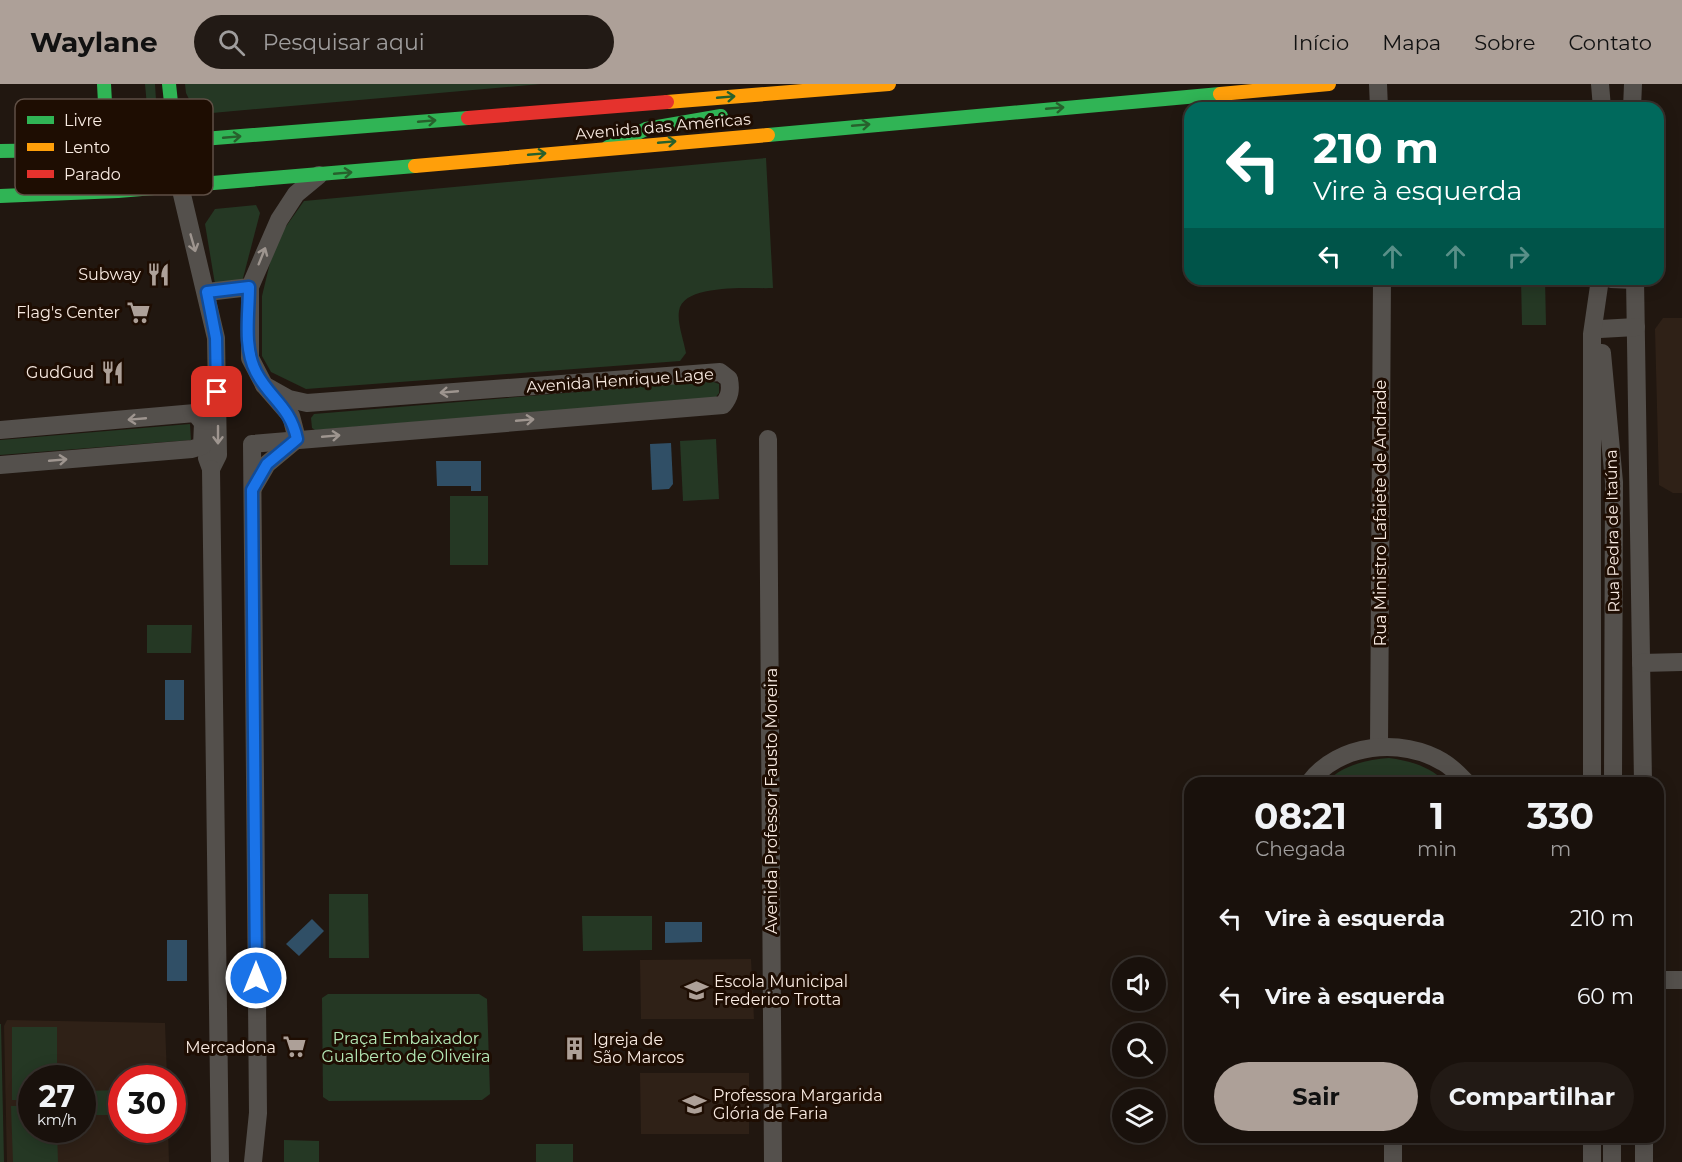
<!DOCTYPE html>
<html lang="pt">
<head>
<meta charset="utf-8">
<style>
  :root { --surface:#19110c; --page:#221a15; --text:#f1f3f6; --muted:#9f9d9d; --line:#37312d; --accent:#ada098 }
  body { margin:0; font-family:Montserrat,sans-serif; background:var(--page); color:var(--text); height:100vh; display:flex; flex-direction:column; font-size:22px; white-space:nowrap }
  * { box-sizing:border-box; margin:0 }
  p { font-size:20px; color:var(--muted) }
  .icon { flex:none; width:33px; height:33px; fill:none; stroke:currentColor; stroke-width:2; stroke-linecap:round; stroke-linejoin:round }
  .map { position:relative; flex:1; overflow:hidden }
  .drawer { position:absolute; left:1184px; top:693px; width:480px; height:366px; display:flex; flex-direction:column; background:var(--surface); border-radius:18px; box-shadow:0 3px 15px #0003,0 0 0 2px var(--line) }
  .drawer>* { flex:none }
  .banner { position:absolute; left:1184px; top:18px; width:480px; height:183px; border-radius:18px; box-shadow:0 3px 15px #0003,0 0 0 2px var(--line); background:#00695c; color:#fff; overflow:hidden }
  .fabs { position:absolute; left:1112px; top:873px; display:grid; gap:12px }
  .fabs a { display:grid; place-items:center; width:54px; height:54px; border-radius:50%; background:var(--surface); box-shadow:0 3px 15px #0003,0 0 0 2px var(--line); font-size:30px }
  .speed { position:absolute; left:18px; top:981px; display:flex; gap:12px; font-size:30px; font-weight:700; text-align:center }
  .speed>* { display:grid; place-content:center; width:78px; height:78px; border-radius:50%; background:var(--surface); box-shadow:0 3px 15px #0003,0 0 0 2px var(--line); line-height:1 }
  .speed small { font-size:15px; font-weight:400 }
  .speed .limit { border:9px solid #d22; background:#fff; color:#111 }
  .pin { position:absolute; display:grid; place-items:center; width:51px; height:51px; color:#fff; margin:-26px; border-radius:12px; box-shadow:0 3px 9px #0006 }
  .me { position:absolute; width:66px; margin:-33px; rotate:0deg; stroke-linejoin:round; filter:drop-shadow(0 0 4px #0008) }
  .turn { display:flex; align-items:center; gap:21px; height:126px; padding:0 30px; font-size:27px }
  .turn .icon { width:78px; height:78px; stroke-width:2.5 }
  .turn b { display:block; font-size:42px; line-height:51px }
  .lanes { display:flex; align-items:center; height:57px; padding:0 30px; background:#0003; justify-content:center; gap:30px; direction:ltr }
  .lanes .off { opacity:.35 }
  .eta { display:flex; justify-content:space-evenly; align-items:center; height:102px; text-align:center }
  .eta b { font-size:36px; font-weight:700; line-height:42px }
  .cta { display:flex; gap:12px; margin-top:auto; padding:12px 30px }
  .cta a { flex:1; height:69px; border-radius:36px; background:var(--accent); color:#111; font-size:24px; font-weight:700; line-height:69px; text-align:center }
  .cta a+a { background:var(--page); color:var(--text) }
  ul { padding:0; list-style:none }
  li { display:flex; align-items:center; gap:18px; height:78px; padding:0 30px }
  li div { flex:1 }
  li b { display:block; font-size:22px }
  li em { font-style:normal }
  header { display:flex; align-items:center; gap:36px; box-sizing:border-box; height:84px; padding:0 30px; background:var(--accent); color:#111 }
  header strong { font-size:28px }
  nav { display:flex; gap:33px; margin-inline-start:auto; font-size:21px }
  .search { width:420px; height:54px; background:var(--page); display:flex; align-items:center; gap:15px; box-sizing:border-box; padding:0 21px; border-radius:33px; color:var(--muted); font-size:22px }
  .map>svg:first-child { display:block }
</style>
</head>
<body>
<header>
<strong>Waylane</strong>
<div class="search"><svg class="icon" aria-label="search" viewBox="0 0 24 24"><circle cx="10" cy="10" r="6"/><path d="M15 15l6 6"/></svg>Pesquisar aqui</div>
<nav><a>Início</a><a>Mapa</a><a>Sobre</a><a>Contato</a></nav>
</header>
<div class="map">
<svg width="1682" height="1078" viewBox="0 0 1682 1078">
  <rect width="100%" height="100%" fill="#211710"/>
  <g fill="#2f2117" fill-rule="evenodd">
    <path d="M 1663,234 L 1682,234 L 1682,409 L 1673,409 L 1659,401 L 1655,245 Z"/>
    <path d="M 751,875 L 754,935 L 641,935 L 640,876 Z"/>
    <path d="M 7,936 L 165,939 L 167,994 L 122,994 L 122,1046 L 168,1046 L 169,1078 L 7,1078 L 4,942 ZM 32,994 L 82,994 L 82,1046 L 32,1046 Z"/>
    <path d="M 640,989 L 749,989 L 749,1050 L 641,1050 Z"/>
  </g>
  <g fill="#253824">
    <path d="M 145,0 L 155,0 L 157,33 L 148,33 Z"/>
    <path d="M 185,0 L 541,0 L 212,29 L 193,23 L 186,9 Z"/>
    <path d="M 766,74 L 773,204 C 751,205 683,199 679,227 C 677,239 684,257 686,269 L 680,277 L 306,305 L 271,288 L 262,272 L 262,212 L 275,158 L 304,117 Z"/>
    <path d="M 256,121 L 260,129 L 242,198 L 215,200 L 205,140 L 215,125 Z"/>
    <rect x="1183" y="151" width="6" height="35"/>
    <path d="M 1521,195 L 1545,195 L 1546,241 L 1522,241 Z"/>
    <path d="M 711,297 L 719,300 L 719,309 L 715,314 L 315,346 L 312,344 L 311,334 L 314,330 Z"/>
    <path d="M 190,340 L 191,356 L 0,371 L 0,356 Z"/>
    <path d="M 716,355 L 719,415 L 683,417 L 680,357 Z"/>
    <path d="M 488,412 L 488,481 L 450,481 L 450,412 Z"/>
    <path d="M 147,541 L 192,541 L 191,569 L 147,569 Z"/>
    <path d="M 1389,674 C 1412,677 1430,683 1447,699 L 1325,699 C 1343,681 1365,676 1389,674 Z"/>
    <path d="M 329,810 L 368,810 L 369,874 L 329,874 Z"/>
    <path d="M 582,832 L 652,832 L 652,866 L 583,867 Z"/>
    <path d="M 328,910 L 479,910 L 487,915 L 490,1010 L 482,1016 L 329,1017 L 323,1013 L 322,914 Z"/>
    <path d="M 0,940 L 1,940 L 4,1078 L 0,1078 Z"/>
    <path d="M 12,943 L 57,943 L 57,994 L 32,994 L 31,1016 L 12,1016 Z"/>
    <path d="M 121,1006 L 121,1031 L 83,1031 L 83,1007 Z"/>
    <path d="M 11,1022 L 31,1022 L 32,1046 L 57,1046 L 58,1078 L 13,1078 Z"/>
    <path d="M 284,1056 L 319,1057 L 319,1078 L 284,1078 Z"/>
    <rect x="536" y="1060" width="37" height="18"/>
  </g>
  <g fill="#304f66">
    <path d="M 671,359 L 673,400 L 669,405 L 652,406 L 650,360 Z"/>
    <path d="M 436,377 L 481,377 L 481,407 L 471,407 L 471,402 L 437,402 Z"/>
    <rect x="165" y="596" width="19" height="40"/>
    <path d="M 312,835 L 324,847 L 299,872 L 286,860 Z"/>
    <path d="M 665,838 L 702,838 L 702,858 L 665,859 Z"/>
    <rect x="167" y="856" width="20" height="41"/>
  </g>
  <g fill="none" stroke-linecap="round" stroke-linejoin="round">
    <g stroke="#54504c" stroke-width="18">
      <path d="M 1378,0 L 1379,24"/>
      <path d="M 1600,0 L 1602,24"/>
      <path d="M 1632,24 L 1633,0"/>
      <path d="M 180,102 L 216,254 L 218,371 L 211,385 L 207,374"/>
      <path d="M 1611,195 L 1635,196"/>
      <path d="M 1635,195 L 1643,699"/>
      <path d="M 207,208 L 250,203"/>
      <path d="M 1600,245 L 1636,243"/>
      <path d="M 1602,269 L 1614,398 L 1613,699"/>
      <path d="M 0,346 L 195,329 L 203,339 L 202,362 L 192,365 L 0,381"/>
      <path d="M 768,355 L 773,1078"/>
      <path d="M 211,385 L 220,1078"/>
      <path d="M 253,404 L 267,380 L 297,355 L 291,332 L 264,301 L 250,274 L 250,203 L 279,136 L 296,110 L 319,91"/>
      <path d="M 1641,579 L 1682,578"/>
      <path d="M 1379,662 L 1382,195"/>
      <path d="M 1309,699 C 1338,659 1402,653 1443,678 C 1452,683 1460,692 1467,699"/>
      <path d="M 1592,699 L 1592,250 L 1600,195"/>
      <path d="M 1658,896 L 1682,896"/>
      <path d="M 1393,1053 L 1393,1078"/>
      <path d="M 1592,1053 L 1592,1078"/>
      <path d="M 253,1078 L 258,1029 L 252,360 L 723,321 C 730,312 731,306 729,295 L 720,288 L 307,319 L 289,315 L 264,301"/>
      <path d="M 1612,1078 L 1612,1053"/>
      <path d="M 1644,1078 L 1644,1053"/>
    </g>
    <g stroke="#30b455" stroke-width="14">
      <path d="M 169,0 L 180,102"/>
      <path d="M 768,51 L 1220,10"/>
      <path d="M 608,63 L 646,45 L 721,32"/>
      <path d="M 0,67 L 65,66 L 468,34"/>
      <path d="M 69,109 L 92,96 L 108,74 L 104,0"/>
      <path d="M 0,112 L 118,107 L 415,82"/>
    </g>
    <g stroke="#ff9f0a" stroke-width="14">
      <path d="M 1220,10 L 1329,0"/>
      <path d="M 667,18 L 889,0"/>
      <path d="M 415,82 L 768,51"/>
    </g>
    <path stroke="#e5322d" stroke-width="14" d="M 468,34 L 667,18"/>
  </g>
  <defs><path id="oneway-shaft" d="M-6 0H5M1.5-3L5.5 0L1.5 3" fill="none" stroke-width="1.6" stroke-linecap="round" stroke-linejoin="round" transform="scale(1.5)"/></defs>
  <g stroke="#27602c">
    <use href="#oneway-shaft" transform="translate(726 13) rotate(-5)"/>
    <use href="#oneway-shaft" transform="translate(1055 24) rotate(-5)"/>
    <use href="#oneway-shaft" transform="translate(427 37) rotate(-5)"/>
    <use href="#oneway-shaft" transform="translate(861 41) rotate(-5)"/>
    <use href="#oneway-shaft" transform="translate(232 53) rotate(-5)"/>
    <use href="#oneway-shaft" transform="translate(667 58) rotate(-5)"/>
    <use href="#oneway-shaft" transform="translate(537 70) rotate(-5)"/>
    <use href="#oneway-shaft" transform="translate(343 89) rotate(-5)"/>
  </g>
  <g stroke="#9e958f">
    <use href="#oneway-shaft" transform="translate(193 159) rotate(74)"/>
    <use href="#oneway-shaft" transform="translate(262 172) rotate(-68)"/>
    <use href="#oneway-shaft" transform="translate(449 308) rotate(175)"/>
    <use href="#oneway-shaft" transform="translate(137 335) rotate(175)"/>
    <use href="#oneway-shaft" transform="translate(525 336) rotate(-5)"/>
    <use href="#oneway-shaft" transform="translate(218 351) rotate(90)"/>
    <use href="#oneway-shaft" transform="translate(331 352) rotate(-5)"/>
    <use href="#oneway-shaft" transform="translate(58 376) rotate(-5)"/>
  </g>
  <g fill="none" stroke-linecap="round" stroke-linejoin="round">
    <defs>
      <path id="route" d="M 217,308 L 216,254 L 207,208 L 249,203 C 249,230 243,263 256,288 C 270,315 290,322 297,355 L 267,380 L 252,406 L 256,894"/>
    </defs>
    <use href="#route" stroke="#114b97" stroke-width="15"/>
    <use href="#route" stroke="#1a73e8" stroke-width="10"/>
  </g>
  <defs>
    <symbol id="restaurant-bare" viewBox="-9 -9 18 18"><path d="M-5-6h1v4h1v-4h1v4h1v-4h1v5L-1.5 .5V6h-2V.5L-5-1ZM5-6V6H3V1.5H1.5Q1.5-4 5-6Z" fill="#ada098" stroke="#1e0d02" stroke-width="2.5" paint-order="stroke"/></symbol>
    <symbol id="supermarket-bare" viewBox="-9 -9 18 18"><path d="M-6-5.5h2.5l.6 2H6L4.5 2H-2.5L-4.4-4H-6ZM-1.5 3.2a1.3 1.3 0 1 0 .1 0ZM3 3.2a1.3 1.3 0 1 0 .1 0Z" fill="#ada098" stroke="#1e0d02" stroke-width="2.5" paint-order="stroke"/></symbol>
    <symbol id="school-bare" viewBox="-9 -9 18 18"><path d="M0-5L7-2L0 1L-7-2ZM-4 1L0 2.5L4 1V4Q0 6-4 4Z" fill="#ada098" stroke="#1e0d02" stroke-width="2.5" paint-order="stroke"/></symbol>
    <symbol id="building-bare" viewBox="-9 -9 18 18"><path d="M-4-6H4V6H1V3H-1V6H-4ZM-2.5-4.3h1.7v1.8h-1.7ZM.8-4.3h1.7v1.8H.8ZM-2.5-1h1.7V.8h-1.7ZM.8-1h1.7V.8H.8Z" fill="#ada098" stroke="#1e0d02" stroke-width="2.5" paint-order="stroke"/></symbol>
  </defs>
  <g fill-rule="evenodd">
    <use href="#restaurant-bare" x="142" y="174" width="33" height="33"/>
    <use href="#supermarket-bare" x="122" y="212" width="33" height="33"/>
    <use href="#restaurant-bare" x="96" y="272" width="33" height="33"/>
    <use href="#school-bare" x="680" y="890" width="33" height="33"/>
    <use href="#supermarket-bare" x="278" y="946" width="33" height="33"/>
    <use href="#building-bare" x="558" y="948" width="33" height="33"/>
    <use href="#school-bare" x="678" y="1004" width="33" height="33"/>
  </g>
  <g text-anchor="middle" stroke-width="6" stroke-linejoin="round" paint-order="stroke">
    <g font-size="16" fill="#f8eae1" stroke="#1e0d02">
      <text transform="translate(663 42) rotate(-5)" y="6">Avenida das Américas</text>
      <text transform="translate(620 296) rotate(-4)" y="6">Avenida Henrique Lage</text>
      <text transform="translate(1380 429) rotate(-90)" y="6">Rua Ministro Lafaiete de Andrade</text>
      <text transform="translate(1612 447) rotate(-91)" y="6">Rua Pedra de Itaúna</text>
      <text transform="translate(771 717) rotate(-90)" y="6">Avenida Professor Fausto Moreira</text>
    </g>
    <g font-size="16" fill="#f8eae1" stroke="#1e0d02" text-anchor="end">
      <text x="141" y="196">Subway</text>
      <text x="120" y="234">Flag's Center</text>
      <text x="94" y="294">GudGud</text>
      <text x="714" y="903" text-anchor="start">Escola Municipal<tspan x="714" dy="18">Frederico Trotta</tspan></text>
      <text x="593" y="961" text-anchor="start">Igreja de<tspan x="593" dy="18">São Marcos</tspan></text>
      <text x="276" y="969">Mercadona</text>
      <text x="713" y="1017" text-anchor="start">Professora Margarida<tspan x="713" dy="18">Glória de Faria</tspan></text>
    </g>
    <g font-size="16" fill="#b5eab7" stroke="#1e0d02">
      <text x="406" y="960">Praça Embaixador<tspan x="406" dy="18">Gualberto de Oliveira</tspan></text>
    </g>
  </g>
  <rect x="15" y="15" width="198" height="96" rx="9" fill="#1e0d02" stroke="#5f4f45" stroke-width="1.5"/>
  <rect x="27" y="32" width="27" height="8" fill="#30b455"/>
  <rect x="27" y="59" width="27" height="8" fill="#ff9f0a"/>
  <rect x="27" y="86" width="27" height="8" fill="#e5322d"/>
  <g font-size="16" fill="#f8eae1">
    <text x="64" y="42">Livre</text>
    <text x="64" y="69">Lento</text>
    <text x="64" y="96">Parado</text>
  </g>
</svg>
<div class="fabs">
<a><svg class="icon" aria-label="sound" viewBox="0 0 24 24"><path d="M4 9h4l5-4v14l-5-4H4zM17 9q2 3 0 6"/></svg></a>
<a><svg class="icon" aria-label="search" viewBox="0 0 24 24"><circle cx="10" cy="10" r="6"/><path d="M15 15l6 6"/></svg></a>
<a><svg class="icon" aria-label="layers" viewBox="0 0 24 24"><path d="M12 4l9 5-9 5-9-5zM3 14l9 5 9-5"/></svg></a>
</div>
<div class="speed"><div>27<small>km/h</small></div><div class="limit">30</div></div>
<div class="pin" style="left:217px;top:308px;background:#d93025"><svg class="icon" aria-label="arrive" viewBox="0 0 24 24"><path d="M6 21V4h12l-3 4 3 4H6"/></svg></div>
<svg class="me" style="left:256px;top:894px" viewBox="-20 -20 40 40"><circle r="17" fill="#1a73e8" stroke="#fff" stroke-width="3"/><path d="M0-11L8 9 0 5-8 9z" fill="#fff"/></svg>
<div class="banner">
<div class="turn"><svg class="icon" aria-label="left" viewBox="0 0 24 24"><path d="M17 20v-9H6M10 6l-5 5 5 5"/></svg><div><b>210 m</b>Vire à esquerda</div></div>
<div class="lanes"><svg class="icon" aria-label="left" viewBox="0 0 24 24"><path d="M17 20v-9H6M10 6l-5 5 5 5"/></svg><svg class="icon off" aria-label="ahead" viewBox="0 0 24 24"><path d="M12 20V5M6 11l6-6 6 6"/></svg><svg class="icon off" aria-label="ahead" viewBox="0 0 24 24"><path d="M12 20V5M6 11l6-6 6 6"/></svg><svg class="icon off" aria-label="right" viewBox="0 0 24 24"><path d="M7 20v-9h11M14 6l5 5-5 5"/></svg></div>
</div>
<section class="drawer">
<div class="eta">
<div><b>08:21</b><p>Chegada</p></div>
<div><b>1</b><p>min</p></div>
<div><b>330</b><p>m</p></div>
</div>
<ul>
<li><svg class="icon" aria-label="left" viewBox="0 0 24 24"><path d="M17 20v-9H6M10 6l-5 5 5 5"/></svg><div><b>Vire à esquerda</b></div><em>210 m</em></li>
<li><svg class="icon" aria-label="left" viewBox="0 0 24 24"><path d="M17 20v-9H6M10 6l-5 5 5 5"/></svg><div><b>Vire à esquerda</b></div><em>60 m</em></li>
</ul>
<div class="cta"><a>Sair</a><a>Compartilhar</a></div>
</section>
</div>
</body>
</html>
